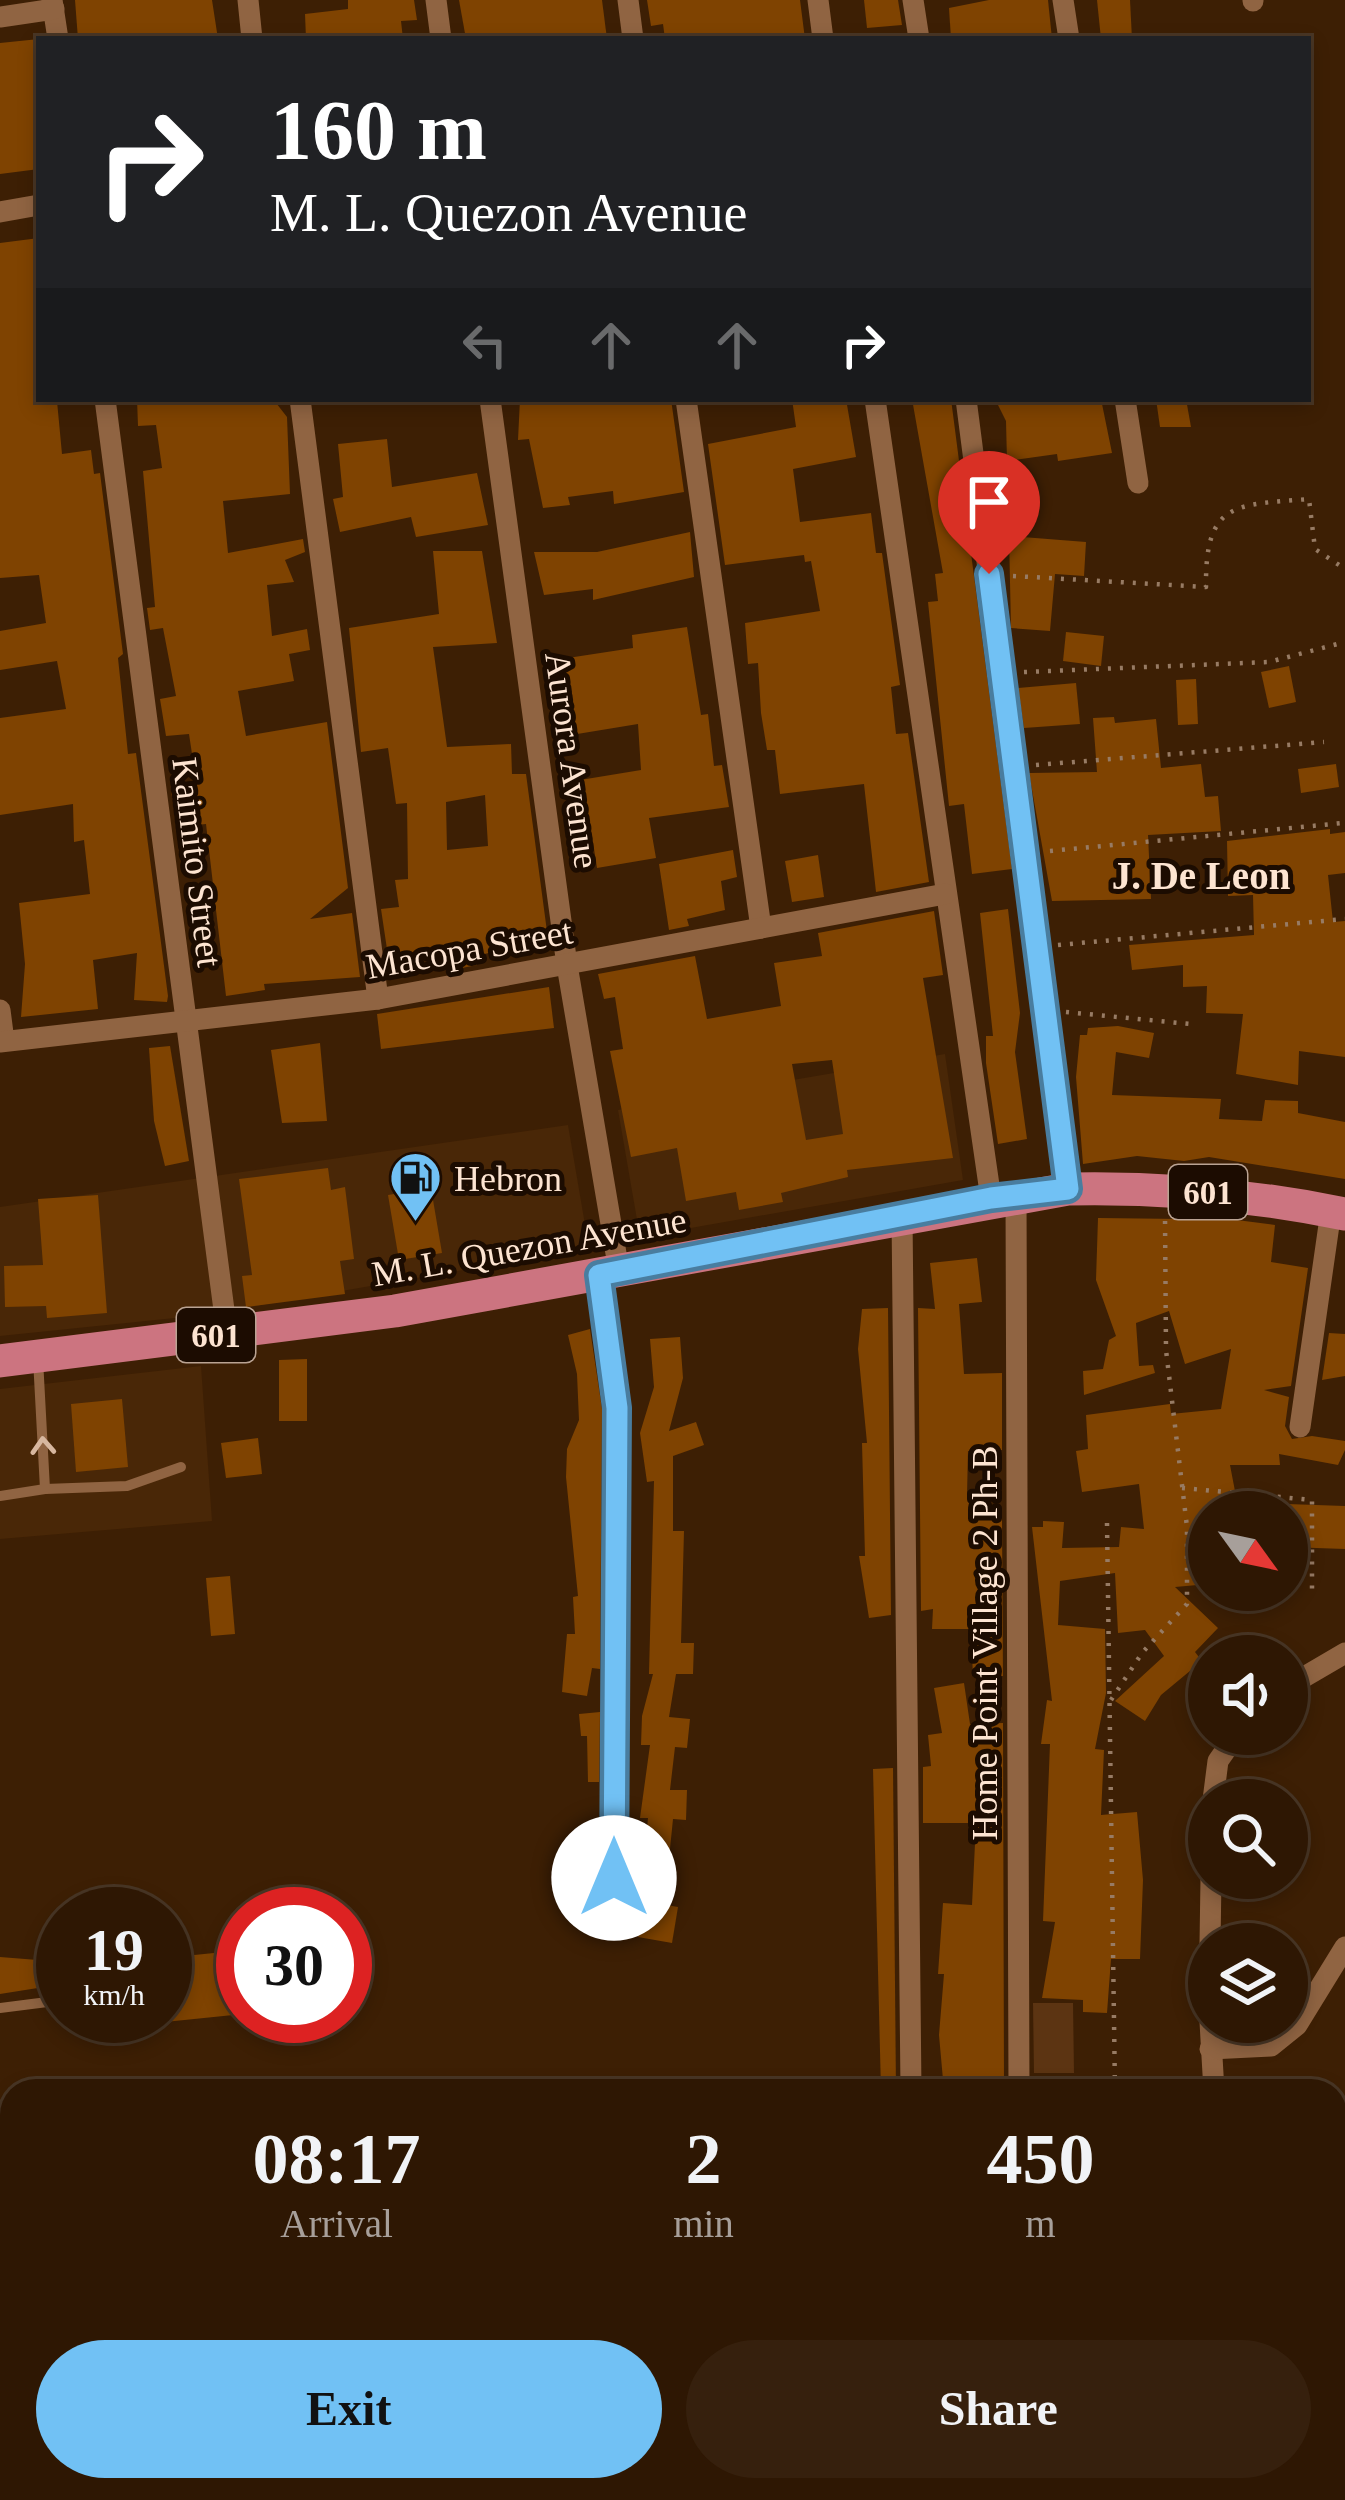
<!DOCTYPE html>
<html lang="en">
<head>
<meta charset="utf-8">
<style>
  :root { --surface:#2e1703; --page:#36200d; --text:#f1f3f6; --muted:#a79f9a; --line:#493625; --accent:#71c1f4 }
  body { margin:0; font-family:"Times New Roman",serif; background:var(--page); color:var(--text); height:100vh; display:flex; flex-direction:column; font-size:45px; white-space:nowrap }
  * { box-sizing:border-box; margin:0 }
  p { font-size:39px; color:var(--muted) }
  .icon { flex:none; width:66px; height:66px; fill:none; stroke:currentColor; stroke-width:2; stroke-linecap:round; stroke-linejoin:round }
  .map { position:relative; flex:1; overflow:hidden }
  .panel { position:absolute; left:0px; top:2079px; width:1347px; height:423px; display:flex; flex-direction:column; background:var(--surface); border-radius:36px 36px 0 0; box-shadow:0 6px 18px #0003,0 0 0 3px var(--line) }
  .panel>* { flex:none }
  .hud { position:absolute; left:36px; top:36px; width:1275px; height:366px; border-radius:0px; box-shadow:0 6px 18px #0003,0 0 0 3px var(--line); background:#202124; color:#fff; overflow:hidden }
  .needle { width:78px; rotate:123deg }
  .controls { position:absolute; left:1188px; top:1491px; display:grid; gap:24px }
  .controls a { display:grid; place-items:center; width:120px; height:120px; border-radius:50%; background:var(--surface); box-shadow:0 6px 18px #0003,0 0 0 3px var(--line); font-size:60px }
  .speed { position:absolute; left:36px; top:1887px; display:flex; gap:24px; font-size:60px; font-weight:700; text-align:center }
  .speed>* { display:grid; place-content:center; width:156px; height:156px; border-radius:50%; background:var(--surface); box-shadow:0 6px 18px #0003,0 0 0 3px var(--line); line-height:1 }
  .speed small { font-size:30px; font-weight:400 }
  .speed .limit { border:18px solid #d22; background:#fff; color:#111 }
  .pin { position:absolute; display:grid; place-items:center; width:102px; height:102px; color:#fff; margin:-123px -51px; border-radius:50% 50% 50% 0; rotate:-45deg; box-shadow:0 0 12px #0007 }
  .pin .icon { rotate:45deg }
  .me { position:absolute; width:132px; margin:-66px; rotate:0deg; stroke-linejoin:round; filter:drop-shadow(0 0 9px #0008) }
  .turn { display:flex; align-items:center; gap:42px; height:252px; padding:0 36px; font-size:54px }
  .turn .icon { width:156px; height:156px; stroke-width:2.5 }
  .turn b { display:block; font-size:84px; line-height:102px }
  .lanes { display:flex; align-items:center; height:114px; padding:0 36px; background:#0003; justify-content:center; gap:60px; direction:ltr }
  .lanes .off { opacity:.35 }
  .eta { display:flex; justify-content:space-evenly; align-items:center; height:204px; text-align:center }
  .eta b { font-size:72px; font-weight:700; line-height:84px }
  .primary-button { display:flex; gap:24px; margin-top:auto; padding:24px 36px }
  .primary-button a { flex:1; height:138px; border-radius:72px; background:var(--accent); color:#111; font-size:48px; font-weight:700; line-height:138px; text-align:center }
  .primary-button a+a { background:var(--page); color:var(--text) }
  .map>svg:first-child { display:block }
</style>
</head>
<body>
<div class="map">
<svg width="1345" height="2500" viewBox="0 0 1345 2500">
  <rect width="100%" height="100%" fill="#3d1f04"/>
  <g fill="#492707">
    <path d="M 945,1054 L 963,1180 L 640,1237 L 618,1110 Z"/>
    <path d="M 568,1125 L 589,1248 L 204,1315 L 0,1336 L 0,1207 Z"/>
    <path d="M 201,1366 L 212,1521 L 0,1539 L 0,1389 Z"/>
  </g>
  <path fill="#5c3412" d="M 1033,2003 L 1073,2003 L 1074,2073 L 1034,2073 Z"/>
  <g fill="#7f4301" fill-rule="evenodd">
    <path d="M 75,0 L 212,0 L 218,39 L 78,39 Z"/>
    <path d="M 348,0 L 414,0 L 417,20 L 401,21 L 403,39 L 306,39 L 305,14 L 348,9 Z"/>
    <path d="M 459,0 L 602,0 L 607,39 L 466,39 Z"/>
    <path d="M 647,0 L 800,0 L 805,39 L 665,39 L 663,24 L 651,26 Z"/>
    <path d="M 864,0 L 898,0 L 902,25 L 867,28 Z"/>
    <path d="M 989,0 L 1048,0 L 1052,39 L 951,39 L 949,8 Z"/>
    <path d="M 1097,0 L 1130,0 L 1132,39 L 1101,39 Z"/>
    <path d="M 39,39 L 39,169 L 0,174 L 0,43 Z"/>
    <path d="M 39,238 L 39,403 L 57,401 L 62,454 L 91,450 L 94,474 L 100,473 L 123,654 L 118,658 L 128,754 L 136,753 L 168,996 L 167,1002 L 134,1000 L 137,953 L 93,960 L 98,1009 L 21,1017 L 25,964 L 19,903 L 90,894 L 84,840 L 74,842 L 73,804 L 0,815 L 0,718 L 66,709 L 57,661 L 0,670 L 0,631 L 46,623 L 39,575 L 0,578 L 0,243 Z"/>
    <path d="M 137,399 L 273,399 L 287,417 L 290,494 L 223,501 L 228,553 L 303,539 L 305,552 L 285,560 L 294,582 L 267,585 L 272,636 L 307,629 L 310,650 L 289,654 L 294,681 L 238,691 L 246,736 L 327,722 L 348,888 L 310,919 L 352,913 L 360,977 L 264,984 L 265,990 L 226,996 L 206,824 L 176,827 L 171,790 L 197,787 L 189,734 L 166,736 L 160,699 L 176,696 L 163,628 L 150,630 L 147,608 L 155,607 L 143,471 L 162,468 L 156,425 L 138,426 Z"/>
    <path d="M 520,399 L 671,399 L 684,492 L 614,504 L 613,491 L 568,497 L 570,505 L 543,508 L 529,439 L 518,440 Z"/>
    <path d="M 792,399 L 846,399 L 856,457 L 793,469 L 800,522 L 871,513 L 876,553 L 882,553 L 900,685 L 891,687 L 896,734 L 908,733 L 929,882 L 876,892 L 864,784 L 780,794 L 775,750 L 767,750 L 761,713 L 758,663 L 748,664 L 745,623 L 820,611 L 811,561 L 805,562 L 804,555 L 725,565 L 708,444 L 796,427 Z"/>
    <path d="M 912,399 L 951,399 L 1012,869 L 972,874 L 964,804 L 949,806 L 928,602 L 938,601 L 935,574 L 943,573 Z"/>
    <path d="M 995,399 L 1101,399 L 1112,453 L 1058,461 L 1057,454 L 1007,461 L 1006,421 Z"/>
    <path d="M 1156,399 L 1186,399 L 1191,427 L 1160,427 Z"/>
    <path d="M 387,439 L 392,487 L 477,473 L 488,525 L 416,537 L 411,517 L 340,532 L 333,499 L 343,497 L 338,444 Z"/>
    <path d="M 690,532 L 694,577 L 593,600 L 593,589 L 544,595 L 534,552 L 597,552 Z"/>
    <path d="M 1009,536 L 1086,542 L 1084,576 L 1055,574 L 1050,631 L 1011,628 Z"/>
    <path d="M 433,551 L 482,551 L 497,643 L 433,647 L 447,747 L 511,744 L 512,774 L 526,774 L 548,939 L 476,956 L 477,965 L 452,970 L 450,948 L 388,956 L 381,909 L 399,907 L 395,880 L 408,879 L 407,803 L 396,804 L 388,748 L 361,752 L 349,628 L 439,614 ZM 485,795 L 488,846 L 447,850 L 446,802 Z"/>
    <path d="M 687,627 L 701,715 L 708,714 L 714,766 L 722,765 L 729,807 L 649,818 L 656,858 L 597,868 L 590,823 L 579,825 L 574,781 L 641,770 L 638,724 L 559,737 L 548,661 L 633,648 L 632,635 Z"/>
    <path d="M 1066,632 L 1104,636 L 1101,666 L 1063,661 Z"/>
    <path d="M 1289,666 L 1296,702 L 1269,708 L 1261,672 Z"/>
    <path d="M 1196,679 L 1198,724 L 1178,725 L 1176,680 Z"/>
    <path d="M 1076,683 L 1080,724 L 1024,728 L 1018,688 Z"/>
    <path d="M 1114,717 L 1115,723 L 1156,719 L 1161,768 L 1201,764 L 1205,797 L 1218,796 L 1221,831 L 1148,835 L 1151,899 L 1052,901 L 1029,773 L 1097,772 L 1093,718 Z"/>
    <path d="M 1336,764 L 1339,787 L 1301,793 L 1298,769 Z"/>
    <path d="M 1330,829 L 1330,834 L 1345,832 L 1345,873 L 1328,875 L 1333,922 L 1345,921 L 1345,1057 L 1299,1051 L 1298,1085 L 1236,1074 L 1243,1014 L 1206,1013 L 1207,986 L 1183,987 L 1183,965 L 1132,970 L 1129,945 L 1254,935 L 1253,895 L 1228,896 L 1227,841 Z"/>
    <path d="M 733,850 L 737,877 L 721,881 L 725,910 L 687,919 L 689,926 L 669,930 L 659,864 Z"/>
    <path d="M 818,855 L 824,897 L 792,902 L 785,861 Z"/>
    <path d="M 1008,909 L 1020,1013 L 1015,1052 L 1027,1139 L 998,1144 L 986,1063 L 986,1036 L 993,1036 L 980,913 Z"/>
    <path d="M 934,911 L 943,975 L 923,978 L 953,1158 L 847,1170 L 848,1177 L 781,1193 L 783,1202 L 739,1210 L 736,1192 L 686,1201 L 677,1148 L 631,1157 L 610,1051 L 623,1049 L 615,997 L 604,999 L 598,974 L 695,956 L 707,1019 L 781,1006 L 774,963 L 822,956 L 818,933 ZM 832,1060 L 843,1134 L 806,1140 L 792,1064 Z"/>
    <path d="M 549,987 L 554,1028 L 381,1049 L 377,1014 Z"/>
    <path d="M 1118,1026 L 1154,1033 L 1149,1058 L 1116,1052 L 1112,1095 L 1221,1099 L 1219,1119 L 1262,1121 L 1265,1100 L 1298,1101 L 1298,1113 L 1345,1122 L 1345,1179 L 1209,1157 L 1184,1161 L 1137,1156 L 1083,1164 L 1076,1077 L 1080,1035 L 1087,1035 L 1088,1028 Z"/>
    <path d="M 320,1043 L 327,1121 L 282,1123 L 271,1050 Z"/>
    <path d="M 170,1046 L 189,1161 L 165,1166 L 154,1121 L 149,1048 Z"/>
    <path d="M 328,1168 L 331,1190 L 345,1187 L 354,1259 L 340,1261 L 345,1294 L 246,1307 L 242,1276 L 252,1275 L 239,1179 Z"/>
    <path d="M 431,1188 L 442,1253 L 399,1260 L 388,1195 Z"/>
    <path d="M 98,1195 L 107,1313 L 47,1318 L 46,1306 L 5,1307 L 4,1266 L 43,1265 L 38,1199 Z"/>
    <path d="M 1182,1213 L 1275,1225 L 1271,1262 L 1308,1268 L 1291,1386 L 1264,1390 L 1289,1397 L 1285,1426 L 1292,1439 L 1312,1436 L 1345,1441 L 1345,1450 L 1338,1465 L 1279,1454 L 1280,1465 L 1230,1465 L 1239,1512 L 1209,1512 L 1209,1584 L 1175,1587 L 1218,1628 L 1195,1652 L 1202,1661 L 1161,1695 L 1145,1721 L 1115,1701 L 1164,1656 L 1145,1630 L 1118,1633 L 1115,1573 L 1060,1581 L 1058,1625 L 1105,1629 L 1106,1693 L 1095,1749 L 1104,1750 L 1101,1815 L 1137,1812 L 1143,1880 L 1140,1959 L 1111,1959 L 1107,2013 L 1083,2012 L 1083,2000 L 1042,1998 L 1055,1922 L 1043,1921 L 1050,1744 L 1041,1744 L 1047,1700 L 1052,1701 L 1032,1527 L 1043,1527 L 1043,1521 L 1064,1522 L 1062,1548 L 1119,1547 L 1121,1527 L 1144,1529 L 1139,1484 L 1082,1492 L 1076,1451 L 1088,1449 L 1086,1415 L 1170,1404 L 1171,1414 L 1221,1409 L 1231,1349 L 1185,1364 L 1169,1311 L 1136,1323 L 1139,1366 L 1153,1365 L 1155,1373 L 1084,1395 L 1083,1371 L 1103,1369 L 1109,1340 L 1116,1336 L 1096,1280 L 1098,1218 L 1182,1219 Z"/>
    <path d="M 977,1258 L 982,1302 L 959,1304 L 964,1374 L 1002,1373 L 1002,1450 L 968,1451 L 967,1496 L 978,1496 L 979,1516 L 1002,1518 L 1003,1676 L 973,1677 L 971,1629 L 932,1629 L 933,1609 L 921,1611 L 918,1308 L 935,1309 L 930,1263 Z"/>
    <path d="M 888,1308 L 891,1615 L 869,1618 L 859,1556 L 865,1556 L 862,1443 L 867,1443 L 858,1349 L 862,1309 Z"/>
    <path d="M 590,1329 L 602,1409 L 600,1669 L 592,1668 L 587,1696 L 562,1692 L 567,1634 L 575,1634 L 573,1597 L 578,1596 L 566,1477 L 567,1449 L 579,1420 L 577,1374 L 568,1335 Z"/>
    <path d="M 1329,1333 L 1345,1334 L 1345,1376 L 1322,1380 Z"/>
    <path d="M 680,1337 L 683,1378 L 669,1431 L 696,1422 L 704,1445 L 673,1456 L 673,1531 L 684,1531 L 681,1643 L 694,1643 L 693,1674 L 676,1674 L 669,1717 L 690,1719 L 687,1748 L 675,1747 L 670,1790 L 687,1790 L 686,1820 L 673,1819 L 669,1859 L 644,1857 L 648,1818 L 640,1818 L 650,1745 L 641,1745 L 642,1716 L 653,1674 L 649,1674 L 654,1481 L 647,1482 L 640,1433 L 654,1387 L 650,1339 Z"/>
    <path d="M 307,1359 L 307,1421 L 279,1421 L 279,1360 Z"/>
    <path d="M 122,1399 L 128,1467 L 76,1472 L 71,1404 Z"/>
    <path d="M 258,1438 L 262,1474 L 226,1478 L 221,1443 Z"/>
    <path d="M 1287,1504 L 1345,1506 L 1345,1549 L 1287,1547 Z"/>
    <path d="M 230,1576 L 235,1634 L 211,1636 L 206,1578 Z"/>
    <path d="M 964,1683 L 970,1724 L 1003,1723 L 1004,2086 L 944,2091 L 939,2035 L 944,1974 L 938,1974 L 943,1903 L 972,1905 L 976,1823 L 923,1823 L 923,1767 L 931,1766 L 928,1735 L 942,1733 L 934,1688 Z"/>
    <path d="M 600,1712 L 599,1782 L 588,1782 L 587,1736 L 581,1736 L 579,1714 Z"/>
    <path d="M 893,1768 L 896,2091 L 881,2091 L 873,1769 Z"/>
    <path d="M 644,1901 L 678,1907 L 672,1943 L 638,1937 Z"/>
    <path d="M 243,1950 L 243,2014 L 165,2022 L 165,1958 Z"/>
    <path d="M 0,1957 L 63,1962 L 63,1984 L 0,1994 Z"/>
  </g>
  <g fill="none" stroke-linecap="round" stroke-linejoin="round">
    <g stroke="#977b64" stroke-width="4.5" stroke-dasharray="3 9" stroke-linecap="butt">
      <path d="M 1013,576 L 1206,587 C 1205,501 1235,505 1309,499 L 1315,549 L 1345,569"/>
      <path d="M 1024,672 L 1269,662 L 1345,642"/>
      <path d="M 1036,765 L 1324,742"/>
      <path d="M 1050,851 L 1343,823"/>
      <path d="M 1058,945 L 1345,919"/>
      <path d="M 1066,1012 L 1190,1024"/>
      <path d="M 1182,1488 L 1312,1500 L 1312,1596"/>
      <path d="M 1107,1523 L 1115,2091"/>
      <path d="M 1111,1700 L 1142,1653 L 1187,1604 L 1187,1527 L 1166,1350 L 1165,1217"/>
    </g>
    <g stroke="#906442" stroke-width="10">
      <path d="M 45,1489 L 127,1486 L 181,1467"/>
      <path d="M 0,1496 L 45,1489 L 38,1359"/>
      <path d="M 0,2008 L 63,2000"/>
    </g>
    <g stroke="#906442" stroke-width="21">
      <path d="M 52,0 L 58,39"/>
      <path d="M 248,0 L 252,39"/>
      <path d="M 436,0 L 441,39"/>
      <path d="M 628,0 L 633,39"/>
      <path d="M 818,0 L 823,39"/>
      <path d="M 913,0 L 919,39"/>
      <path d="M 1063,0 L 1069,39"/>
      <path d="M 1253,0 L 1253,1"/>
      <path d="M 0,17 L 54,9"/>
      <path d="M 0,212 L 39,205"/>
      <path d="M 105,399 L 227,1333"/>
      <path d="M 300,399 L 378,999"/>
      <path d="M 490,399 L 567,965 L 619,1271"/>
      <path d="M 686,399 L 761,928"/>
      <path d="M 875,399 L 991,1199"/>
      <path d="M 966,399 L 1068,1189"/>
      <path d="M 1125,399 L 1138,483"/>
      <path d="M 0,1010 L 4,1041"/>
      <path d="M 0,1042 L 378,999 L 945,894"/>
      <path d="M 1016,1195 L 1019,2091"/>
      <path d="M 902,1215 L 911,2091"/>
      <path d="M 599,1275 L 617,1408 L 613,1925"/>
      <path d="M 1300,1427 L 1331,1211"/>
      <path d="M 1287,1687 L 1345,1653"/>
      <path d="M 1213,1800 L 1218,1761 L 1237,1734"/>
      <path d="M 1210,1944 L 1211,1878"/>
      <path d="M 1210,2022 L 1214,2091"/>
      <path d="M 1210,2049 L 1271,2046 L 1297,2025 L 1345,1947"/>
      <path d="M 1335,2175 L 1345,2169"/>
      <path d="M 916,2490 L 916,2500"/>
      <path d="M 1021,2490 L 1021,2500"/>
      <path d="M 1167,2490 L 1167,2500"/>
    </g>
    <path stroke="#cc7480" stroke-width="33" d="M 0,1361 L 395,1311 L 1068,1189 C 1163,1187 1252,1195 1345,1214"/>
  </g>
  <defs><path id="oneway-chevron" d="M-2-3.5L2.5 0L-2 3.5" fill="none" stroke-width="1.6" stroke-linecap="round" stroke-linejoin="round" transform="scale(3)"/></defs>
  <use stroke="#d7b79f" href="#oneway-chevron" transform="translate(43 1446) rotate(-93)"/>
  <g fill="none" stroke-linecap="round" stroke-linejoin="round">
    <defs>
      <path id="route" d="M 614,1878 L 617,1408 L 599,1275 L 991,1198 L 1068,1189 L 989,574"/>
    </defs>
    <use href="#route" stroke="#497d9f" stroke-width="30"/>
    <use href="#route" stroke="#71c1f4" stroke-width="21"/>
  </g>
  <defs>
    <symbol id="fuel-pin" viewBox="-11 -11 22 30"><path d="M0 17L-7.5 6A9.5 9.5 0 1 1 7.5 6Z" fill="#71c1f4" stroke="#1c0c01"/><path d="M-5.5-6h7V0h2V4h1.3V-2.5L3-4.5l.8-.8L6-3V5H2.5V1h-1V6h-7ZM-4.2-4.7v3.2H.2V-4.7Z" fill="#111"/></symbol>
  </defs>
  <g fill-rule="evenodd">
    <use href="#fuel-pin" x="386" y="1148" width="59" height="81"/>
  </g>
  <g text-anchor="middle" stroke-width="10" stroke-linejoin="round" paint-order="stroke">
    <g fill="#1c0c01" stroke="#baa393" stroke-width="3">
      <rect x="1169" y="1165" width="78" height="54" rx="9"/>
      <rect x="177" y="1308" width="78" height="54" rx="9"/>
    </g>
    <g font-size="33" font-weight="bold" fill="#fde4d1">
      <text x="1208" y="1204">601</text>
      <text x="216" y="1347">601</text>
    </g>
    <g font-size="36" fill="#fde4d1" stroke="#1c0c01">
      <text transform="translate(573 760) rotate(82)" y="13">Aurora Avenue</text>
      <text transform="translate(198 862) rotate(83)" y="13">Kaimito Street</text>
      <text transform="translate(469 948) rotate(-10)" y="13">Macopa Street</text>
      <text transform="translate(529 1246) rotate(-10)" y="13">M. L. Quezon Avenue</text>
      <text transform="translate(984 1643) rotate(-90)" y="13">Home Point Village 2 Ph-B</text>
    </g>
    <g font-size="36" fill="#fde4d1" stroke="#1c0c01" text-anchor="start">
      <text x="454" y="1191">Hebron</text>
    </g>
    <g font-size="39" font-weight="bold" fill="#fde4d1" stroke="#1c0c01">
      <text x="1201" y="889">J. De Leon</text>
    </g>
  </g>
</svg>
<div class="controls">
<a><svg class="needle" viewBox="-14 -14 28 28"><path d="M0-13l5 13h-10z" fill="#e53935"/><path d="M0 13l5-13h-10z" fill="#a79f9a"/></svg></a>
<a><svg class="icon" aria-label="sound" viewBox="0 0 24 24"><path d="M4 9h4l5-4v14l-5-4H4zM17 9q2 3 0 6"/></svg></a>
<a><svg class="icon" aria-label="search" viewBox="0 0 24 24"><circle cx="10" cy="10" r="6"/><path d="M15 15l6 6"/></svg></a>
<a><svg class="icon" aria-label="layers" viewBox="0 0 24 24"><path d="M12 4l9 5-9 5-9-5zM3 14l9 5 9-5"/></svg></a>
</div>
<div class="speed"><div>19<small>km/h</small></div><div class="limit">30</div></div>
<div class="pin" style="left:989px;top:574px;background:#d93025"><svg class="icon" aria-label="arrive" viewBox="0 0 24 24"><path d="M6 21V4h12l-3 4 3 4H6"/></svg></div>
<svg class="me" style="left:614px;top:1878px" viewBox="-20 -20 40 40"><circle r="19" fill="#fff"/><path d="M0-13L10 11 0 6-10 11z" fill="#71c1f4"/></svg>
<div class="hud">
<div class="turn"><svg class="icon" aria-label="right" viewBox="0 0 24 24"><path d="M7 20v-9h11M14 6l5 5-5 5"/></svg><div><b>160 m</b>M. L. Quezon Avenue</div></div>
<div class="lanes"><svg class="icon off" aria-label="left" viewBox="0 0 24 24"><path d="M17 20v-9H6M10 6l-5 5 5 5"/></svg><svg class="icon off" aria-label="ahead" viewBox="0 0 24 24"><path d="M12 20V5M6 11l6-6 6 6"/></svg><svg class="icon off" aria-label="ahead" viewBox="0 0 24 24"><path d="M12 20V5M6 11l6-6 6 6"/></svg><svg class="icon" aria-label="right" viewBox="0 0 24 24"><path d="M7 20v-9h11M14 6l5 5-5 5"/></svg></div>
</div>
<section class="panel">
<div class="eta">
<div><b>08:17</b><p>Arrival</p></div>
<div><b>2</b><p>min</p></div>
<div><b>450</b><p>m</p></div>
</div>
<div class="primary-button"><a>Exit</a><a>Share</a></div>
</section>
</div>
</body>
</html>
